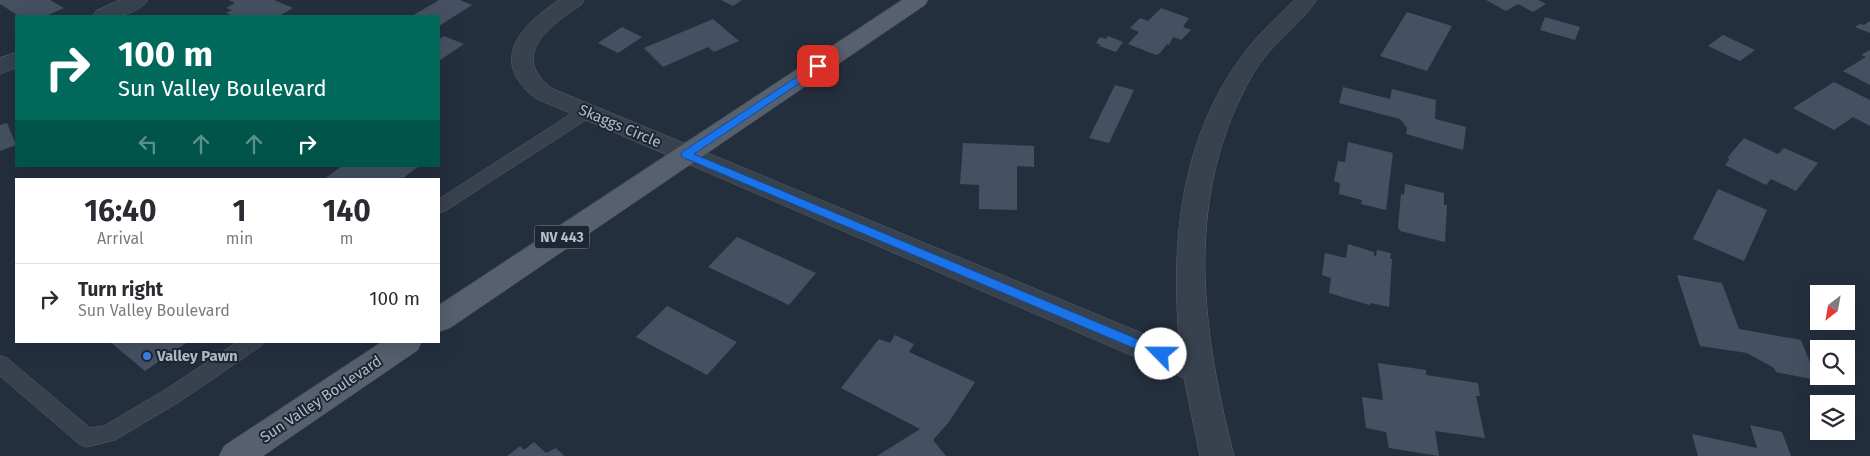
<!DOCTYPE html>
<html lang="en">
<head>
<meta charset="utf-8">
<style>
  :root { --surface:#fff; --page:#f7f7f7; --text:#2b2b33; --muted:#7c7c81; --line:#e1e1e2 }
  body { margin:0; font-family:"Fira Sans",sans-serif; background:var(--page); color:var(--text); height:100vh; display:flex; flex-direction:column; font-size:19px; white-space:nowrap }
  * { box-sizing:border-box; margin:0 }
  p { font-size:16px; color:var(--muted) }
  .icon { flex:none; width:28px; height:28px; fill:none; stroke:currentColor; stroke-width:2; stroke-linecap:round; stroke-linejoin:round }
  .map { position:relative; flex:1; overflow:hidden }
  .drawer { position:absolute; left:15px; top:178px; width:425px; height:165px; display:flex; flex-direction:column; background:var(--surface); border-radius:0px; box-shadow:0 5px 20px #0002 }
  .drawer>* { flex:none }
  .hud { position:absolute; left:15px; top:15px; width:425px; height:152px; border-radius:0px; box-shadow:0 5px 20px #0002; background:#00695c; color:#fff; overflow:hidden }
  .needle { width:32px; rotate:211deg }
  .fabs { position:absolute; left:1810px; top:285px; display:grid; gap:10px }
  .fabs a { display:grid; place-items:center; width:45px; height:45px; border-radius:0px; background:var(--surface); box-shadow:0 5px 20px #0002; font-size:25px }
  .pin { position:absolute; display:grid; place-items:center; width:42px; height:42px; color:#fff; margin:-21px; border-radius:10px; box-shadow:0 2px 8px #0006 }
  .me { position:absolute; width:55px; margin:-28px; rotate:293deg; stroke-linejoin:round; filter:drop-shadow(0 0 4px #0008) }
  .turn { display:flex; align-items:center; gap:18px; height:105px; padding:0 20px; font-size:22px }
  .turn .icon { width:65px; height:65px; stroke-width:2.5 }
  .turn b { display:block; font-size:35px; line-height:42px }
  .lanes { display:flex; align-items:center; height:48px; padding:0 20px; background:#0003; justify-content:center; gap:25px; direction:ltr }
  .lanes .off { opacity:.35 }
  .eta { display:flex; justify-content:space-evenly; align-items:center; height:85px; text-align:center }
  .eta b { font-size:30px; font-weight:700; line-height:35px }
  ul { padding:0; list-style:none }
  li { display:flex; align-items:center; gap:15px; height:70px; padding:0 20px; border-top:1px solid var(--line) }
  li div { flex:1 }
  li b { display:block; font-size:19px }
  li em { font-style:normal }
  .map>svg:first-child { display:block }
</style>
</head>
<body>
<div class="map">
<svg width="1870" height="456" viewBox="0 0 1870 456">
  <rect width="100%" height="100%" fill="#242f3e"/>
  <g fill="#455162">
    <path d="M 0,0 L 50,0 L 64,8 L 46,16 L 19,16 L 0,4 Z"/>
    <path d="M 229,0 L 274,0 L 293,8 L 279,16 L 233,16 L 226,13 L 232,10 L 226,8 L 235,3 Z"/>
    <path d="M 439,0 L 460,0 L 472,5 L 439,26 L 439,16 L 412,16 Z"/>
    <path d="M 721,0 L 742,0 L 733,6 Z"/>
    <path d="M 1486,0 L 1538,0 L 1546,4 L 1533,12 L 1518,4 L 1506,11 Z"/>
    <path d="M 1161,8 L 1189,18 L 1183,27 L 1191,30 L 1181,40 L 1173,37 L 1169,45 L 1167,44 L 1160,53 L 1156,55 L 1128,44 L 1139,32 L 1130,28 L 1140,18 L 1148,21 Z"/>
    <path d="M 1407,12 L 1452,26 L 1427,71 L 1380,56 Z"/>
    <path d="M 1545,17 L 1580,27 L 1575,40 L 1540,30 Z"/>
    <path d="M 713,19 L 739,41 L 714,52 L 708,47 L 663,67 L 644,48 Z"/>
    <path d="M 1870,21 L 1870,33 L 1855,27 L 1860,24 L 1864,25 Z"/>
    <path d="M 622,27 L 642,37 L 618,53 L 598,43 Z"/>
    <path d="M 1723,35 L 1755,50 L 1740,61 L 1708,46 Z"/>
    <path d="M 444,36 L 464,44 L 439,61 L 439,39 Z"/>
    <path d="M 1108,36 L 1123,42 L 1116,52 L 1099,46 L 1101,45 L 1096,43 L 1100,37 L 1106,39 Z"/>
    <path d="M 1870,50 L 1870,85 L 1843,71 L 1866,57 L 1861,55 Z"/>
    <path d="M 1834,82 L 1870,100 L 1870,126 L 1853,117 L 1834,130 L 1793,108 Z"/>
    <path d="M 1115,85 L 1134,90 L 1109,143 L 1089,138 Z"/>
    <path d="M 1343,87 L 1390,99 L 1392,89 L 1436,100 L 1435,119 L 1466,127 L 1463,150 L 1406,134 L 1407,128 L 1400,119 L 1339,103 Z"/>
    <path d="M 7,123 L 16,145 L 0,151 L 0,125 Z"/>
    <path d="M 1744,138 L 1778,154 L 1784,148 L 1818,163 L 1796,191 L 1771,179 L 1766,185 L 1725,165 L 1729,160 L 1728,157 Z"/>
    <path d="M 1348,142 L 1393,153 L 1386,210 L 1361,204 L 1362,200 L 1339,194 L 1340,183 L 1334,181 L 1338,161 L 1345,162 Z"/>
    <path d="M 963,143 L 1034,146 L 1034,167 L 1017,166 L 1017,210 L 979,209 L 979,185 L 960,184 Z"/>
    <path d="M 342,166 L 419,166 L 402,179 L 324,179 Z"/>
    <path d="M 1405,184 L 1444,193 L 1444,205 L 1447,205 L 1445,242 L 1400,231 L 1398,227 L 1401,194 L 1404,195 Z"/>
    <path d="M 1718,189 L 1767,210 L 1744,261 L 1693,239 Z"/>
    <path d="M 737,237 L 816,273 L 789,305 L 708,267 Z"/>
    <path d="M 1348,244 L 1374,252 L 1374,256 L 1376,256 L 1377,250 L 1391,253 L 1390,259 L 1392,259 L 1389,307 L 1371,303 L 1369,305 L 1329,293 L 1331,278 L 1322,275 L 1325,253 L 1346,258 Z"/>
    <path d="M 1677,275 L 1722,283 L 1739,329 L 1801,340 L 1817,380 L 1776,372 L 1774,368 L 1747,353 L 1700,346 Z"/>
    <path d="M 667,306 L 737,342 L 707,375 L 636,337 Z"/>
    <path d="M 895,335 L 914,344 L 909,352 L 975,382 L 949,422 L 933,440 L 946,456 L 877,456 L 920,429 L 841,388 L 879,339 L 890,343 Z"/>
    <path d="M 109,341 L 189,341 L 145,371 Z"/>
    <path d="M 1378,363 L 1426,370 L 1426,375 L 1478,383 L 1480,396 L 1476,396 L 1485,438 L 1435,431 L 1439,456 L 1389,448 L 1386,432 L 1366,428 L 1362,397 L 1383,400 Z"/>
    <path d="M 1750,425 L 1782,432 L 1791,456 L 1698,456 L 1692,434 L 1757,448 Z"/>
    <path d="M 534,442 L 546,453 L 556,448 L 564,456 L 507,456 L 520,446 L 524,450 Z"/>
  </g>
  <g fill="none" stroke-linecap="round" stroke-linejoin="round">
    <defs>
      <g id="lane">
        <path d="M 586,107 L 592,108 L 594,112 L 592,116 L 445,211 L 439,213 L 439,199 L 580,108 Z"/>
        <path d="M 239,341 L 264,341 L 261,346 L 179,402 L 115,440 L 86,447 L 79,444 L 0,376 L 0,356 L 7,358 L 90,428 L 104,426 L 165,390 Z"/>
      </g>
      <g id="street">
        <path d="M 120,0 L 148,0 C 136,17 111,17 93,16 L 96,11 Z"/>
        <path d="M 559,0 L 584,0 L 581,5 C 551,25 509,54 551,88 L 1180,349 C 1170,248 1179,143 1240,59 C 1255,37 1275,19 1294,0 L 1317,0 C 1298,27 1269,45 1253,74 C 1183,195 1201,327 1234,456 L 1200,456 L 1184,378 L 535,98 C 488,60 520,26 559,0 Z"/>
        <path d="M 16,53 L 16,68 L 0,74 L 0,58 Z"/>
      </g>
      <g id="primary">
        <path d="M 902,0 L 928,0 L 925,5 L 450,328 L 439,332 L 439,305 Z"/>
        <path d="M 383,341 L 422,341 L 418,350 L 263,456 L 219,456 L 224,446 Z"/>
      </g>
    </defs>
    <use href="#lane" stroke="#565f6c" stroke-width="1"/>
    <use href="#street" stroke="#565f6c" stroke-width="1"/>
    <use href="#primary" stroke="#414a57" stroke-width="1"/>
    <use href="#lane" fill="#38414e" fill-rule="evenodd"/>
    <use href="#street" fill="#38414e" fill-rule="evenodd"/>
    <use href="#primary" fill="#56606e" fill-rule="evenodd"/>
  </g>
  <path fill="#1a73e8" stroke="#114b97" d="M 818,63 L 823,66 L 822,68 L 694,154 L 1166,351 L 1167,354 L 1166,358 L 1161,360 L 1157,358 L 682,157 L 681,154 L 682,152 Z"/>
  <circle fill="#3f7fe0" stroke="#1d2633" stroke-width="2" cx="147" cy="356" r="5"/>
  <g text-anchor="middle" stroke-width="4" stroke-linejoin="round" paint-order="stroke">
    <rect fill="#1d2633" stroke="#878f9c" stroke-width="1" x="534.5" y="225.5" width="55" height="23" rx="4"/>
    <g font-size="14" font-weight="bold" fill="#b4bcc9">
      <text x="562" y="242">NV 443</text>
    </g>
    <g font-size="15" fill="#b4bcc9" stroke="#1d2633">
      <text transform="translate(620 126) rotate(23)" y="5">Skaggs Circle</text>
      <text transform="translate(321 399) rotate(-34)" y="5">Sun Valley Boulevard</text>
    </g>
    <g font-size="15" font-weight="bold" fill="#b4bcc9" stroke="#1d2633" text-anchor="start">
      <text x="157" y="361">Valley Pawn</text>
    </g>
  </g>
</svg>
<div class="fabs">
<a><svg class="needle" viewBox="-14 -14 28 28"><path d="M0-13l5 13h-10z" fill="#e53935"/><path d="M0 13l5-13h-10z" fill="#7c7c81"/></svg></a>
<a><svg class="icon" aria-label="search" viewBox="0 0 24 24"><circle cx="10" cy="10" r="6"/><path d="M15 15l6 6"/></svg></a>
<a><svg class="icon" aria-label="layers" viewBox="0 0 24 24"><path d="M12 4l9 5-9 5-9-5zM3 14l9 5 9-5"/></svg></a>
</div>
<div class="pin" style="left:818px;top:66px;background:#d93025"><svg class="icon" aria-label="arrive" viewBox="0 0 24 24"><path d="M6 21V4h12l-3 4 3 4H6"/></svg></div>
<svg class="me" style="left:1161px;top:354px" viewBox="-20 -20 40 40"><circle r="19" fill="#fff"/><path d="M0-13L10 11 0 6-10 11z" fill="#1a73e8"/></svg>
<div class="hud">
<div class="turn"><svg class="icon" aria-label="right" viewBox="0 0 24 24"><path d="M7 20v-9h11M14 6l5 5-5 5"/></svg><div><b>100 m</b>Sun Valley Boulevard</div></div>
<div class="lanes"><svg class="icon off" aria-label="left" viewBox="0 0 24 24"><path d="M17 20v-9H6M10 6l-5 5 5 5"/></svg><svg class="icon off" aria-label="ahead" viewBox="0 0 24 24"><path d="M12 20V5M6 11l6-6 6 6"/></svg><svg class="icon off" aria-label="ahead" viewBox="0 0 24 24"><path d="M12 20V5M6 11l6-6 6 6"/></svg><svg class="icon" aria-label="right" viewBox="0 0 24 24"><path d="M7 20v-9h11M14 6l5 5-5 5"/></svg></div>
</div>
<section class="drawer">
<div class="eta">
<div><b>16:40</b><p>Arrival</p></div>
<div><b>1</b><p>min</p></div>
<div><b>140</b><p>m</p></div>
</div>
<ul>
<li><svg class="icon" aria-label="right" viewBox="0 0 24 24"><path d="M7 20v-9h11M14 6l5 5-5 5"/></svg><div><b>Turn right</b><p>Sun Valley Boulevard</p></div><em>100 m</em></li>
</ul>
</section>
</div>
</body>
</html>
